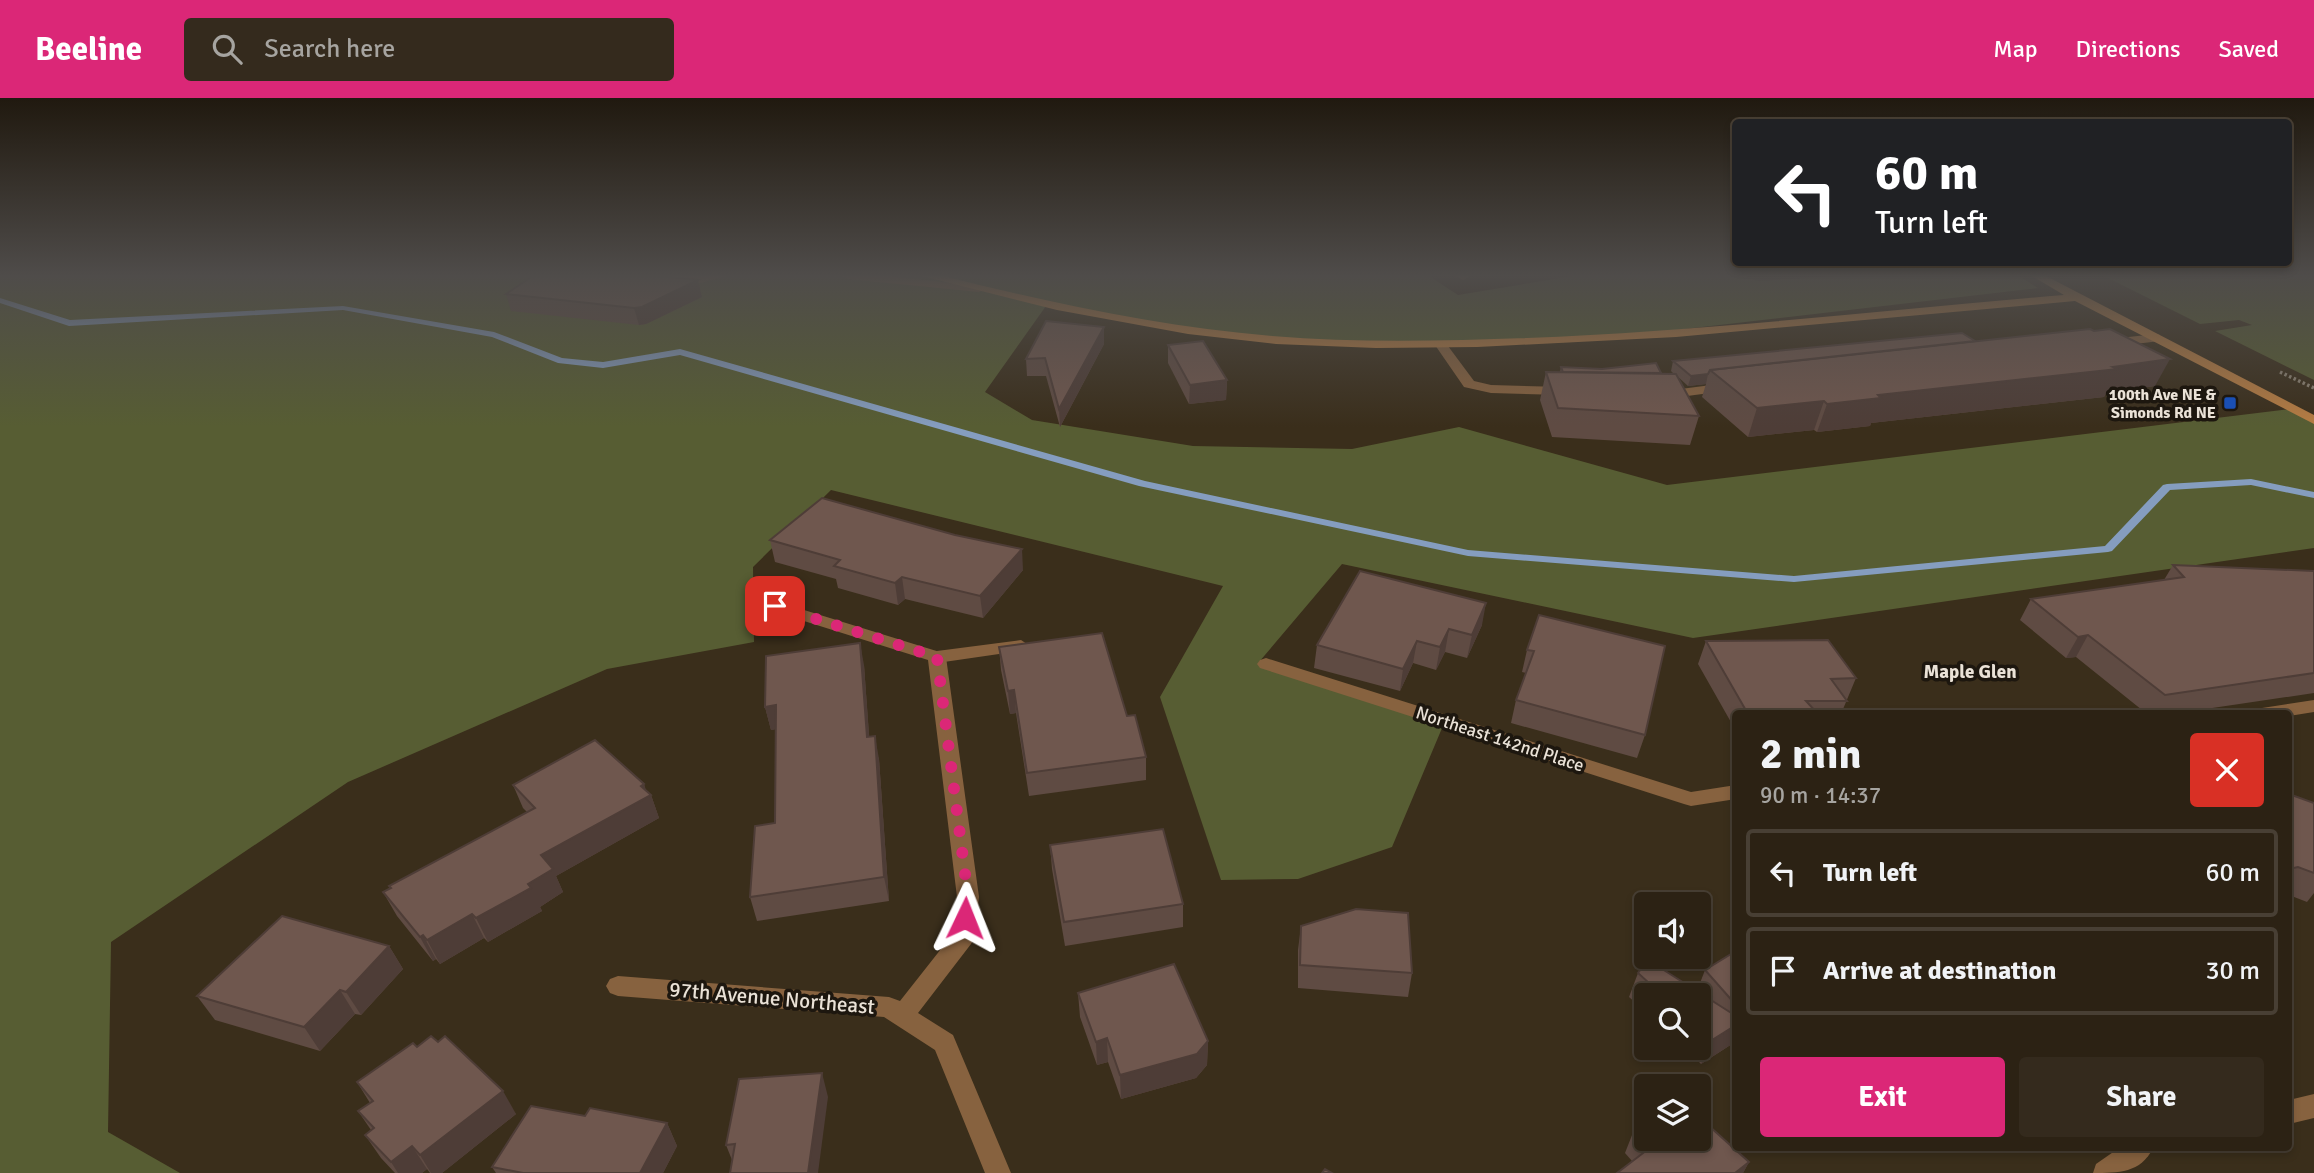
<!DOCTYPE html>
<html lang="en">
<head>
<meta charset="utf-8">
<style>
  :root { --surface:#2c2214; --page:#342a1d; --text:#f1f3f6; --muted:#a6a4a0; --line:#483f34; --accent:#db2777 }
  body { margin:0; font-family:Signika,sans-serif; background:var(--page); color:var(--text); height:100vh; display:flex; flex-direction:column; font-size:26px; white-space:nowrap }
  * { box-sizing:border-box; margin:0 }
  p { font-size:23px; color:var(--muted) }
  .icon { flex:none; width:38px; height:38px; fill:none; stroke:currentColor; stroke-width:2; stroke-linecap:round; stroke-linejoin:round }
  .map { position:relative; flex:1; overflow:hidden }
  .side { position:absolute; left:1732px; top:612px; width:560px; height:441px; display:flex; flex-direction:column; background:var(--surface); border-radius:7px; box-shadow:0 4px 10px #0003,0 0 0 2px var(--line) }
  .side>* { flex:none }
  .banner { position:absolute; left:1732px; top:21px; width:560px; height:147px; border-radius:7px; box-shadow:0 4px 10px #0003,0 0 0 2px var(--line); background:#202124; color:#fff; overflow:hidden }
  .fabs { position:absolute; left:1634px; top:794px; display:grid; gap:14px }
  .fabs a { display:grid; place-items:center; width:77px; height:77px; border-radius:7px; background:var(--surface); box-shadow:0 4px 10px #0003,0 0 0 2px var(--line); font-size:35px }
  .pin { position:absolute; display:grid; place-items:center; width:60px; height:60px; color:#fff; margin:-30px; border-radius:14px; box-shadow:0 4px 10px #0006 }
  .me { position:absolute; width:77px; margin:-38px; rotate:2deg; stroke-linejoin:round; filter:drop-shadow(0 0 5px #0008) }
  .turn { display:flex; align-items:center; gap:24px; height:147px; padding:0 28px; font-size:32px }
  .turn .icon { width:91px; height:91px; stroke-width:2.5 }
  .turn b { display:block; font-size:49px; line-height:60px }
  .round { display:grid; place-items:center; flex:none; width:74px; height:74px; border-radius:7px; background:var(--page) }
  .headline { display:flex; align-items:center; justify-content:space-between; height:119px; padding:0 28px }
  h1 { font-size:42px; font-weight:800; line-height:52px }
  .action { display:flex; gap:14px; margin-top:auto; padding:14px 28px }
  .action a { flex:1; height:80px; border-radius:7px; background:var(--accent); color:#fff; font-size:28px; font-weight:800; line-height:80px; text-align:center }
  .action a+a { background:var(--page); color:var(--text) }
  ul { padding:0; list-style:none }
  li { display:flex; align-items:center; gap:21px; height:88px; margin:0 14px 10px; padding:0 14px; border:4px solid var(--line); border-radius:7px }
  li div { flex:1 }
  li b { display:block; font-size:26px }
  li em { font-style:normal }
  header { display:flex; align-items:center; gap:42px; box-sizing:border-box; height:98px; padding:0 35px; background:var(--accent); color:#fff }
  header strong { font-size:33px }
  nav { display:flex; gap:38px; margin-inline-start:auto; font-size:24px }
  .search { width:490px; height:63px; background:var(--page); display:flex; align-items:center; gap:18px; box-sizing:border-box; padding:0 24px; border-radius:7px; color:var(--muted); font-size:26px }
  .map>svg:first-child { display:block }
</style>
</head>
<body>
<header>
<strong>Beeline</strong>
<div class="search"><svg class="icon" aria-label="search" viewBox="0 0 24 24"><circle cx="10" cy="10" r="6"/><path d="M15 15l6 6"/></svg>Search here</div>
<nav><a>Map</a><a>Directions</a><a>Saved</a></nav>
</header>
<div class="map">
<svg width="2314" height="1075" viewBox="0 0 2314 1075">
  <rect width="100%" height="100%" fill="#3a2e1b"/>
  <g fill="#575d33">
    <path d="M 0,178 L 1429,178 L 1458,197 L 1573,178 L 1730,178 L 1760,183 L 1837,178 L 2019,178 L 2038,190 L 1572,244 L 1467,247 L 1273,242 L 1046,208 L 985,294 L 1032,322 L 1193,348 L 1352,351 L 1459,329 L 1667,387 L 2290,311 L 2314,323 L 2314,450 L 1693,540 L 1342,466 L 1259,564 L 1445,623 L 1392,749 L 1298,781 L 1221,782 L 1160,599 L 1223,488 L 831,392 L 753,469 L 754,544 L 607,571 L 348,684 L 111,844 L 108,1034 L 180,1075 L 0,1075 Z"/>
    <path d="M 2104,178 L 2314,178 L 2314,282 L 2215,233 L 2252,227 L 2239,222 L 2200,226 Z"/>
  </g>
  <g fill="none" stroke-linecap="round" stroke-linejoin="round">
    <path fill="#859dbf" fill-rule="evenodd" d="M 0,200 L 70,222 L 343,208 L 494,234 L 562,260 L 603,264 L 680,251 L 1145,383 L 1468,452 L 1794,478 L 2105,448 L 2163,387 L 2167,386 L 2251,381 L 2314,394 L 2314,400 L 2251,387 L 2170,392 L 2112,453 L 2108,454 L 1794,484 L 1468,458 L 1139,388 L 680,257 L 603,270 L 558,265 L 492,239 L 343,212 L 69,228 L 0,205 Z"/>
    <path stroke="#8e8475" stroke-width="3.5" stroke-dasharray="2.5 2.5" stroke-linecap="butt" d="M 2280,274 L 2314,290"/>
    <g fill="#87623f" fill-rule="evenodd">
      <path d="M 673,178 L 726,178 L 700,185 L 672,183 Z"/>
      <path d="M 843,178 L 887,178 L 979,188 L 985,191 L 979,194 L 848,181 Z"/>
      <path d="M 2156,236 L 2160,237 L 2160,243 L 2110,249 L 2104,245 L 2110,241 Z"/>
      <path d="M 1441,243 L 1445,244 L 1474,283 L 1491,287 L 1563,289 L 1570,293 L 1563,297 L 1491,295 L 1464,289 L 1435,247 Z"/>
      <path d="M 1727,285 L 1734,289 L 1732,292 L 1665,301 L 1658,297 L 1665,293 Z"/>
      <path d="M 1021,542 L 1030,548 L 1027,552 L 937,565 L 928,559 L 937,553 Z"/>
    </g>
    <g fill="#87623f" fill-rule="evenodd">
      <path d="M 1456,178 L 1468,178 L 1469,179 L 1463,182 Z"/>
      <path d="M 775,503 L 943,555 L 946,559 L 979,799 L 974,840 L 971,846 L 918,915 L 953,937 L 1011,1075 L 985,1075 L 935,952 L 884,919 L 618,898 L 610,895 L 606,888 L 610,881 L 618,878 L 889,899 L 900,903 L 952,837 L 957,799 L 928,562 L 769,512 L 767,508 L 769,504 Z"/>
      <path d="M 1266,560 L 1691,694 L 1736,687 L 1736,701 L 1691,708 L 1684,706 L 1260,570 L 1257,566 L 1260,562 Z"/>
      <path d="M 2314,602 L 2314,614 L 2289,618 L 2253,616 L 2255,612 L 2262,610 Z"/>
      <path d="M 2314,996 L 2314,1020 L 2289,1026 L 2289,1002 Z"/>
      <path d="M 2119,1050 L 2153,1050 C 2141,1075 2118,1075 2093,1075 L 2096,1066 Z"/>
    </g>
    <path fill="#b77d43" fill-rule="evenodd" d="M 922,178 L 943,178 C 1051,205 1160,229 1272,238 C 1356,245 1442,243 1527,240 C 1706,233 1885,212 2064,197 L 2032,178 L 2046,178 L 2314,317 L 2314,326 L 2075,203 L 1676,239 L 1477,249 L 1376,250 L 1276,246 L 1188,236 L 1057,212 Z"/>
  </g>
  <g fill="#5f4b43">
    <path d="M 506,196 L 702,199 L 646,226 L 639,227 L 511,213 Z"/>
    <path d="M 1104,229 L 1104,246 L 1060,329 L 1046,278 L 1027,278 L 1026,261 Z"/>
    <path d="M 1975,243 L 2155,288 L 2106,295 L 2104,299 L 1871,325 L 1870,328 L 1817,334 L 1814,332 L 1748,339 L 1702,299 L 1706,286 L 1688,288 L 1677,278 L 1699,318 L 1690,347 L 1552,339 L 1540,302 L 1546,274 L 1560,274 L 1561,269 L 1602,271 L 1674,276 L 1671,273 L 1673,263 Z"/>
    <path d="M 1168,247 L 1227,282 L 1226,302 L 1189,306 L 1168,265 Z"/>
    <path d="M 770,442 L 1023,472 L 983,520 L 905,501 L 898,507 L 838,490 L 836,481 L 775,464 Z"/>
    <path d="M 2173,467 L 2314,473 L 2314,595 L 2172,616 L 2147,616 L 2076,559 L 2066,560 L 2020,522 L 2031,501 L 2164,482 Z"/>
    <path d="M 1539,517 L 1645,637 L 1637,660 L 1511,625 L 1516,602 L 1526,575 L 1522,574 L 1527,552 Z"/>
    <path d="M 1482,527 L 1467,560 L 1445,554 L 1436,572 L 1413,565 L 1400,593 L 1314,570 L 1317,547 Z"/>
    <path d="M 1706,543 L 1856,580 L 1841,616 L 1736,616 L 1736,633 L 1698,566 Z"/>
    <path d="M 999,549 L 1127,618 L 1146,659 L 1146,682 L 1029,698 L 1016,615 L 1010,616 L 1001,572 Z"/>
    <path d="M 864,567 L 869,638 L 879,661 L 889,803 L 757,823 L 750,799 L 775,725 L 776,631 L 771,632 L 765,609 Z"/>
    <path d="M 644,686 L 645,691 L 651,697 L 659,720 L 556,778 L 563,794 L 540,809 L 542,813 L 488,844 L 484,840 L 440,866 L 436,861 L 433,863 L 397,818 L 383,794 L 527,714 L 523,710 L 513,687 Z"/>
    <path d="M 2289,696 L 2314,705 L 2314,795 L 2307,804 L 2289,797 Z"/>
    <path d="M 1050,747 L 1183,806 L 1183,829 L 1065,848 L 1052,771 Z"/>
    <path d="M 1301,828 L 1412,875 L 1408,899 L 1298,890 L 1298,852 Z"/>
    <path d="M 389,848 L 403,871 L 361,917 L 355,916 L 320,953 L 215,922 L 197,898 Z"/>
    <path d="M 1736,853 L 1736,943 L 1734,941 L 1732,946 L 1701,966 L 1685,950 L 1699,950 L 1699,898 L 1647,898 L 1647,915 L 1629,899 L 1638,875 L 1697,893 L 1705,872 Z"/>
    <path d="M 1078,895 L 1208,943 L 1207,967 L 1196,980 L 1121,1001 L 1108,964 L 1097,967 L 1080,919 Z"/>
    <path d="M 417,949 L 516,1016 L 442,1075 L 430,1075 L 427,1071 L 422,1075 L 395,1075 L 381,1060 L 365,1037 L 371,1032 L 358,1013 L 370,1005 L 357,984 Z"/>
    <path d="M 828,999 L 732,1062 L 726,1047 Z"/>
    <path d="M 667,1025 L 677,1048 L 663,1075 L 496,1075 L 492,1069 Z"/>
    <path d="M 1634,1032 L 1749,1064 L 1743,1075 L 1617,1075 L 1632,1063 L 1625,1055 Z"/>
  </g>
  <g fill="#4e3d37">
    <path d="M 698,182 L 702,199 L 646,226 L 639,227 L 634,210 Z"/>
    <path d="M 1104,229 L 1104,246 L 1060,329 L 1059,311 Z"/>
    <path d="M 2170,261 L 2155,288 L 2106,295 L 2104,299 L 1871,325 L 1870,328 L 1817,334 L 1827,306 L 1878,297 Z"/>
    <path d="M 1708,276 L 1706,286 L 1688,288 L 1691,278 Z"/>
    <path d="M 1227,282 L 1226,302 L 1189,306 L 1190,287 Z"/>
    <path d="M 1824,303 L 1814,332 L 1748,339 L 1757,310 Z"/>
    <path d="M 1022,451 L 1023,472 L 983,520 L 980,498 Z"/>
    <path d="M 902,479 L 905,501 L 898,507 L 895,485 Z"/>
    <path d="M 1486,505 L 1482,527 L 1467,560 L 1472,537 Z"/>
    <path d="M 1449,531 L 1445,554 L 1436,572 L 1440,549 Z"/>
    <path d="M 2088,537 L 2076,559 L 2066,560 L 2078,539 Z"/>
    <path d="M 1417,543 L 1413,565 L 1400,593 L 1403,571 Z"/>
    <path d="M 860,545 L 864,567 L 871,662 L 867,639 Z"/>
    <path d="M 1014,592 L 1016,615 L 1010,616 L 1008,593 Z"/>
    <path d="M 776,607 L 782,630 L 771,632 L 765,609 Z"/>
    <path d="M 875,638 L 879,661 L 889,803 L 884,779 Z"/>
    <path d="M 644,686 L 648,698 L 651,697 L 659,720 L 556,778 L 563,794 L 540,809 L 542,813 L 488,844 L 476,820 L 528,786 L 541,757 Z"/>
    <path d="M 472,816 L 484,840 L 440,866 L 427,842 Z"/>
    <path d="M 423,837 L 436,861 L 433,863 L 420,839 Z"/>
    <path d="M 389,848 L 403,871 L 361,917 L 346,894 Z"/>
    <path d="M 340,892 L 355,916 L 320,953 L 304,929 Z"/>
    <path d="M 1736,927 L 1736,936 L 1732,946 L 1701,966 L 1712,942 Z"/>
    <path d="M 1107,940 L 1108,964 L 1097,967 L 1096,944 Z"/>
    <path d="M 1208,943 L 1207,967 L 1196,980 L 1121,1001 L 1120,977 Z"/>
    <path d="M 822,975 L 828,999 L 818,1075 L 808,1075 Z"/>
    <path d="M 503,993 L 516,1016 L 442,1075 L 431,1075 L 420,1057 Z"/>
    <path d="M 667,1025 L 677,1048 L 663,1075 L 640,1075 Z"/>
    <path d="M 412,1048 L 427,1071 L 422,1075 L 398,1075 L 391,1064 Z"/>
    <path d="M 1749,1064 L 1743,1075 L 1735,1075 Z"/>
  </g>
  <g fill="#6f574e" stroke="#4e3d37" stroke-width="2">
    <path d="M 533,178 L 658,178 L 698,182 L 642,209 L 634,210 L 506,196 Z"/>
    <path d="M 1046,223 L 1104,229 L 1059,311 L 1045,260 L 1026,261 Z"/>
    <path d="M 2090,231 L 2094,233 L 2110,231 L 2170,261 L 2113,269 L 2118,271 L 1878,297 L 1881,300 L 1827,306 L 1824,303 L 1757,310 L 1710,272 Z"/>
    <path d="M 1962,235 L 1975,243 L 1710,272 L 1708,276 L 1691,278 L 1673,263 Z"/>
    <path d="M 1203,243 L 1227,282 L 1190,287 L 1168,247 Z"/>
    <path d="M 1656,265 L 1661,275 L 1563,274 L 1561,269 L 1602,271 Z"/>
    <path d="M 1546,274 L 1676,276 L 1699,318 L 1558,310 Z"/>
    <path d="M 822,400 L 955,437 L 1022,451 L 980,498 L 902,479 L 895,485 L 834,468 L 840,462 L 770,442 Z"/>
    <path d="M 2173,467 L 2314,473 L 2314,575 L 2165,597 L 2088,537 L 2078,539 L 2031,501 L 2184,479 Z"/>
    <path d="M 1360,473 L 1486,505 L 1472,537 L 1449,531 L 1440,549 L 1417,543 L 1403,571 L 1317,547 Z"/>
    <path d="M 1539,517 L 1665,548 L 1645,637 L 1516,602 L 1534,553 L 1527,552 Z"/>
    <path d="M 1102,535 L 1127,618 L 1135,617 L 1146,659 L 1027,675 L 1014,592 L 1008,593 L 999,549 Z"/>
    <path d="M 1828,542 L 1856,580 L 1831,581 L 1847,603 L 1806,603 L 1818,616 L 1748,616 L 1706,543 Z"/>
    <path d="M 860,545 L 867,639 L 875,638 L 884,779 L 750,799 L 755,728 L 775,725 L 776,607 L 765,609 L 766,558 Z"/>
    <path d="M 595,642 L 644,686 L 641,688 L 651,697 L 541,757 L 553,771 L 528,786 L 531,790 L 476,820 L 472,816 L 427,842 L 423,837 L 420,839 L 383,794 L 391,790 L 389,788 L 535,710 L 513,687 Z"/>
    <path d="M 2289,696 L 2314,705 L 2314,775 L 2298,769 L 2289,771 Z"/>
    <path d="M 1163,731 L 1183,806 L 1064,824 L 1050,747 Z"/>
    <path d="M 1356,811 L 1408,815 L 1412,875 L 1300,867 L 1301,828 Z"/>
    <path d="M 282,818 L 389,848 L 346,894 L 340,892 L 304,929 L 197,898 Z"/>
    <path d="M 1736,853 L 1736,907 L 1705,872 Z"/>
    <path d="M 1648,862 L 1736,918 L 1736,927 L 1712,942 L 1699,931 L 1699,898 L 1663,898 L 1638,875 Z"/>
    <path d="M 1174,866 L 1208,943 L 1197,956 L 1120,977 L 1107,940 L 1096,944 L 1078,895 Z"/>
    <path d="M 431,938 L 438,944 L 445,938 L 503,993 L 420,1057 L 412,1048 L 391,1064 L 365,1037 L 374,1030 L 358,1013 L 373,1003 L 357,984 L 413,945 L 417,949 Z"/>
    <path d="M 822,975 L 808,1075 L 730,1075 L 735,1046 L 726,1047 L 739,981 Z"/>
    <path d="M 531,1008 L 585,1018 L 590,1010 L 667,1025 L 640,1075 L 523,1075 L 492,1069 Z"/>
    <path d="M 1699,1019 L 1749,1064 L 1735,1075 L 1617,1075 L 1651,1049 L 1634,1032 L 1647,1022 L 1647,1041 L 1699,1041 Z"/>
    <path d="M 1325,1071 L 1332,1075 L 1322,1075 Z"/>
  </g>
  <linearGradient id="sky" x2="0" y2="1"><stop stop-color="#20190f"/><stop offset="0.54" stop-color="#4f4c4a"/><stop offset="1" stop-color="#4f4c4a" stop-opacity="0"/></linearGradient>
  <rect width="2314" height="329" fill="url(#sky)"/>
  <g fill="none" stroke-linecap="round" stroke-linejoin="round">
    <path stroke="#db2777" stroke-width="12" stroke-dasharray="0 21.6" d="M 775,508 L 937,559 L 968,799 L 965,820"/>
  </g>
  <rect fill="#1a4fb4" stroke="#1d170f" stroke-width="2.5" x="2223" y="298" width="14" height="14" rx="3.5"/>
  <g text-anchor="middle" stroke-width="7" stroke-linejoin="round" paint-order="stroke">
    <g font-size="16" font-weight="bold" fill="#eae2d7" stroke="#1d170f" text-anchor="end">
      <text x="2216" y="302">100th Ave NE &amp;<tspan x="2216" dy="18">Simonds Rd NE</tspan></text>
    </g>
    <g font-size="18" fill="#eae2d7" stroke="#1d170f">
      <text transform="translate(1500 641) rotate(18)" y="6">Northeast 142nd Place</text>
    </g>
    <g font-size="19" font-weight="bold" fill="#eae2d7" stroke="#1d170f">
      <text x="1970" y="580">Maple Glen</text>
    </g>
    <g font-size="21" fill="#eae2d7" stroke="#1d170f">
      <text transform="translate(772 900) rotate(5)" y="7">97th Avenue Northeast</text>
    </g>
  </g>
</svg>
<div class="fabs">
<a><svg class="icon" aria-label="sound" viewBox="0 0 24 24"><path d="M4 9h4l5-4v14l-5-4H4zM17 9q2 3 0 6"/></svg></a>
<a><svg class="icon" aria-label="search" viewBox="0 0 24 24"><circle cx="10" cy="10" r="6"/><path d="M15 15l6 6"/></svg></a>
<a><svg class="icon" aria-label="layers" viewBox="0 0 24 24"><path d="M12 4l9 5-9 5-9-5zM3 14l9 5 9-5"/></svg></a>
</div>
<div class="pin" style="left:775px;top:508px;background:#d93025"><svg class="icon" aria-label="arrive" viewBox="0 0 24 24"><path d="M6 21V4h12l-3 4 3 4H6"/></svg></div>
<svg class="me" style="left:965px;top:820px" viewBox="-20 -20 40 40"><path d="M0-17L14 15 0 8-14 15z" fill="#db2777" stroke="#fff" stroke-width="4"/></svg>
<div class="banner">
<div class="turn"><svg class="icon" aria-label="left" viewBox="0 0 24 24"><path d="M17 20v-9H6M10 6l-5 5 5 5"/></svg><div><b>60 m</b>Turn left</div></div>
</div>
<section class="side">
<div class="headline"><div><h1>2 min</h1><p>90 m · 14:37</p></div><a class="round" style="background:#d93025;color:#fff"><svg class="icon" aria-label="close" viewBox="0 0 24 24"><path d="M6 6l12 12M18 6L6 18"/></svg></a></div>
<ul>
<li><svg class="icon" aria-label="left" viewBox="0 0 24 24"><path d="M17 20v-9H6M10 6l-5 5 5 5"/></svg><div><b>Turn left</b></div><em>60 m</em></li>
<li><svg class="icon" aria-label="arrive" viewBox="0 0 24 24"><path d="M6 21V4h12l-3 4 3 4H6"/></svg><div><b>Arrive at destination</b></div><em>30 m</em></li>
</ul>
<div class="action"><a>Exit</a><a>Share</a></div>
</section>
</div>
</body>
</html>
